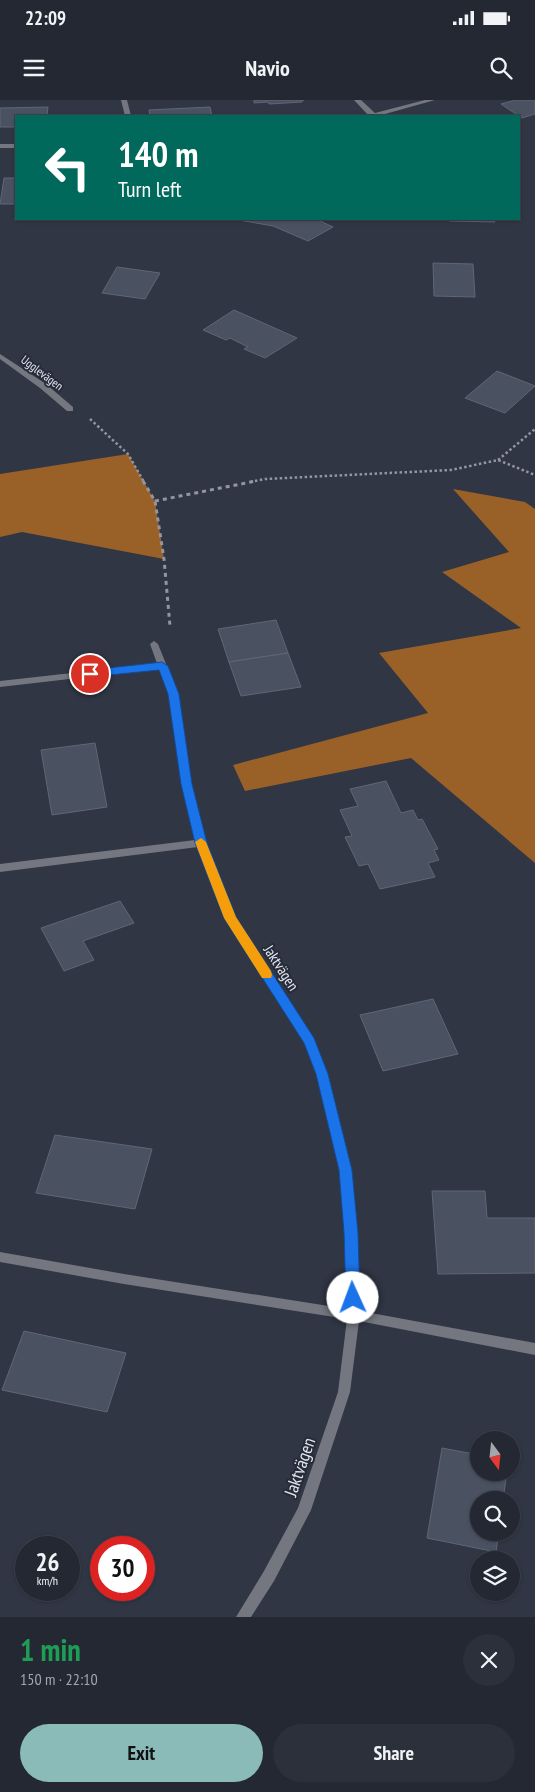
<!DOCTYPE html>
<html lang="en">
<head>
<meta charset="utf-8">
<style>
  :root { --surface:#242833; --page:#2c303b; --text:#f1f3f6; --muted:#a3a6ac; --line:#41444e; --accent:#8bbbb9 }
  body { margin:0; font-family:"PT Sans Narrow",sans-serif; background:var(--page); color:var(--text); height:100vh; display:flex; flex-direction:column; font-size:19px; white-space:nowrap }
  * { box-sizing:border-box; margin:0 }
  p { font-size:16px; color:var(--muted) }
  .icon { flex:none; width:28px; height:28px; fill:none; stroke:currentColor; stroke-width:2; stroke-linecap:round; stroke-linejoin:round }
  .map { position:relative; height:1517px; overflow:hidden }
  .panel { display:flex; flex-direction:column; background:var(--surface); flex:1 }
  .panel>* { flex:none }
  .top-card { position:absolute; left:15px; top:15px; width:505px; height:105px; border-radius:0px; box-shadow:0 1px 4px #0004,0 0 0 1px var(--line); background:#00695c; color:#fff; overflow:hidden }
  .needle { width:32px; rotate:165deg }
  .buttons { position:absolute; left:470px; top:1331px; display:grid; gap:10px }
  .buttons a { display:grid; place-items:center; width:50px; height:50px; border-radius:50%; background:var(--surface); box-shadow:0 1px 4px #0004,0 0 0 1px var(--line); font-size:25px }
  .speed { position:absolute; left:15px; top:1436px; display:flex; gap:10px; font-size:25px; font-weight:700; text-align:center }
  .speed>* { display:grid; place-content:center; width:65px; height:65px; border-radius:50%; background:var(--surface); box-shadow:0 1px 4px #0004,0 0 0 1px var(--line); line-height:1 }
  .speed small { font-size:12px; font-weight:400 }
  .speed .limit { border:8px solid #d22; background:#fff; color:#111 }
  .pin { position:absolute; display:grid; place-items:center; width:42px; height:42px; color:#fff; margin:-21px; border:2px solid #fff; border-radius:50%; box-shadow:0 1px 5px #0007 }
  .me { position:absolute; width:55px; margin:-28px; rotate:358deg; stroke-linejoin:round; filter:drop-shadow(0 0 4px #0008) }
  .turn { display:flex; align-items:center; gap:18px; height:105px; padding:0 20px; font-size:22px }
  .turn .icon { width:65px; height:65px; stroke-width:2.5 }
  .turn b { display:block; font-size:35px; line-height:42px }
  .round { display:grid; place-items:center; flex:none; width:52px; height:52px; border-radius:26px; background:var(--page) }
  .summary { display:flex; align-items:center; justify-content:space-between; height:85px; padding:0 20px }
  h1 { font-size:30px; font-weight:700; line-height:38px; color:#1e9e55 }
  .primary-button { display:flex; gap:10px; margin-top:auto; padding:10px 20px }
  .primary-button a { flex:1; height:58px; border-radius:30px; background:var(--accent); color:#111; font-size:20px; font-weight:700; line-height:58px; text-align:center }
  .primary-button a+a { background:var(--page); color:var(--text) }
  .status { display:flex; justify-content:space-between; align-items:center; height:35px; padding:0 25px; background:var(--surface); direction:ltr }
  .status svg { height:14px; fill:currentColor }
  header { display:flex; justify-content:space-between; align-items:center; height:65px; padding:0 20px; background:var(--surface); font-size:22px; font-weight:700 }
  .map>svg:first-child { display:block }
</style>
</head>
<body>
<div class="status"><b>22:09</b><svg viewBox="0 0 49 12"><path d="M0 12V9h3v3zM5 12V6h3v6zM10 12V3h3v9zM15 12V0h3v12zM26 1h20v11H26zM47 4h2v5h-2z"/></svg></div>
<header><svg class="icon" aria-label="menu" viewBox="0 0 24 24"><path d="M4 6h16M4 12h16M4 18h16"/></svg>Navio<svg class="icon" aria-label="search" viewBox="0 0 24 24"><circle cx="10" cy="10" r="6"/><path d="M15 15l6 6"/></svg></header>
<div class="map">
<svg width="535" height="1517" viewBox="0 0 535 1517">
  <rect width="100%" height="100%" fill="#303644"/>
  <g fill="#996128">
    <path d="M 128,354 L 155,401 L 164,459 L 22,432 L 0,437 L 0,374 Z"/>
    <path d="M 453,389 L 525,402 L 535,409 L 535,763 L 411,658 L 245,691 L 233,665 L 428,613 L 379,553 L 521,528 L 442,472 L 509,452 Z"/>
  </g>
  <g fill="#4a5160" stroke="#606676">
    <path d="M 254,0 L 304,0 L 302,0 L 302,2 L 269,4 L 268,2 L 254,3 Z"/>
    <path d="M 516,0 L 535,0 L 535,14 L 522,18 L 501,4 Z"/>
    <path d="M 48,7 L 47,16 L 16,16 L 16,27 L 0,27 L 0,8 Z"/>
    <path d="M 210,7 L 212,16 L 150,16 L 149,10 Z"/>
    <path d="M 4,78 L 16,78 L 16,104 L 0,104 Z"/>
    <path d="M 233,119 L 316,119 L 333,127 L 308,141 L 273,126 Z"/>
    <path d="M 449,119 L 494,119 L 495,122 L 449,121 Z"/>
    <path d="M 433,163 L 473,164 L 475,197 L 434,196 Z"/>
    <path d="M 117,167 L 160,173 L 145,199 L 102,193 Z"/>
    <path d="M 234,210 L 297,238 L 265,258 L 244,249 L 248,247 L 230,238 L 226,240 L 203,230 Z"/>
    <path d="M 497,271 L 535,286 L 505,313 L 465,298 Z"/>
    <path d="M 276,520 L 288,553 L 229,562 L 218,529 Z"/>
    <path d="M 288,553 L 301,587 L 241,596 L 229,562 Z"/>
    <path d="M 95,643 L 107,707 L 52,715 L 41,650 Z"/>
    <path d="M 386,681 L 401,713 L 413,710 L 418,720 L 422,719 L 438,749 L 434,750 L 439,760 L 428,763 L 435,777 L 380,789 L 368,764 L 359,766 L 345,737 L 352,736 L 340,710 L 358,706 L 350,689 Z"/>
    <path d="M 120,801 L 134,823 L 83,841 L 94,860 L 64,871 L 41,828 Z"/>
    <path d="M 433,899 L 458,954 L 383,971 L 360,915 Z"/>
    <path d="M 55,1035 L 152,1049 L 135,1109 L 36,1093 Z"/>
    <path d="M 432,1091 L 485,1091 L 487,1118 L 535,1118 L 535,1173 L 438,1174 Z"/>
    <path d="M 24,1231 L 126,1253 L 107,1312 L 2,1290 Z"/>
    <path d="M 442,1348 L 479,1355 L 479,1372 L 507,1372 L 503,1400 L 479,1400 L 479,1432 L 499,1432 L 496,1452 L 427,1438 Z"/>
  </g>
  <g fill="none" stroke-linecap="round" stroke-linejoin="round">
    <g stroke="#9196a1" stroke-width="2.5" stroke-dasharray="2.5 2.5" stroke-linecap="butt">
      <path d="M 90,319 L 128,354 L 144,382"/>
      <path d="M 498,360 L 535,329"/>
      <path d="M 250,382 L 265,379 L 451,370 L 498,360 L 535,375"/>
    </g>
    <g stroke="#9196a1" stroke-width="3" stroke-dasharray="4 4" stroke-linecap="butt">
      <path d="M 143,381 L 155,401 L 164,459 L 170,526"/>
      <path d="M 155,401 L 256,381"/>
    </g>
    <g fill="#74777f" fill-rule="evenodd">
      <path d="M 121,0 L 127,0 L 131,16 L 125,16 Z"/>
      <path d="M 162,563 L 165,564 L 167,566 L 165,568 L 0,587 L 0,581 Z"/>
    </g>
    <g fill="#74777f" fill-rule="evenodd">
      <path d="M 354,0 L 361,0 L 375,13 L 425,0 L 435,0 L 378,16 L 369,16 Z"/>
      <rect x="0" y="44" width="16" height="4"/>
      <path d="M 0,254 L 46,284 L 73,307 L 73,311 L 67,311 L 40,288 L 0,259 Z"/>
      <path d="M 154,541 L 158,544 L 178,594 L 192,684 L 206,743 L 235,817 L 313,938 L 328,974 L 351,1070 L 357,1133 L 360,1211 L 535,1243 L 535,1255 L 359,1221 L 350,1292 L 311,1410 L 274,1481 L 251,1517 L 236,1517 L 264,1471 L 298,1408 L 338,1292 L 347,1219 L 124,1184 L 0,1162 L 0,1152 L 124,1174 L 348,1209 L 345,1133 L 339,1070 L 316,974 L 304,942 L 225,818 L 198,747 L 0,772 L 0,764 L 195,740 L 182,684 L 168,594 L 150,544 Z"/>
    </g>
  </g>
  <path fill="#1a73e8" stroke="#114b97" d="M 162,562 L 168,566 L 179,594 L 192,684 L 207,743 L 236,817 L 314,938 L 328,974 L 352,1070 L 358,1133 L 360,1198 L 358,1203 L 353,1204 L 348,1203 L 346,1198 L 344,1133 L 339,1070 L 316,974 L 304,943 L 224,818 L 195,743 L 181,684 L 168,594 L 159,570 L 90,577 L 85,574 L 90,570 Z"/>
  <path fill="#f59e0b" d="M 201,738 L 206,742 L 236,817 L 271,871 L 272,875 L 271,878 L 262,878 L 224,818 L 195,742 Z"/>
  <g text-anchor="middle" stroke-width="4" stroke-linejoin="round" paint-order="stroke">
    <g font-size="12" fill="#e3e7f0" stroke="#262c39">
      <text transform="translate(42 273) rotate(37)" y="4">Ugglevägen</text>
    </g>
    <g font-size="15" fill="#e3e7f0" stroke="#262c39">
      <text transform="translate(281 868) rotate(57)" y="5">Jaktvägen</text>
    </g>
    <g font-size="18" fill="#e3e7f0" stroke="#262c39">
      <text transform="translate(300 1367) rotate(-71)" y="6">Jaktvägen</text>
    </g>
  </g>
</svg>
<div class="buttons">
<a><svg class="needle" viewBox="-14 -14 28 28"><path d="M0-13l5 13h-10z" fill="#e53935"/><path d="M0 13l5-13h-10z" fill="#a3a6ac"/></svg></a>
<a><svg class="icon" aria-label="search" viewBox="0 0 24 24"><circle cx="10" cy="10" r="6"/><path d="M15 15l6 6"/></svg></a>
<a><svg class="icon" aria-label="layers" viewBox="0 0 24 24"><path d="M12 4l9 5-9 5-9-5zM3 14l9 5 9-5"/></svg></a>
</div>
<div class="speed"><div>26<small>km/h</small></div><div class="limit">30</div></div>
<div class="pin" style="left:90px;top:574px;background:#d93025"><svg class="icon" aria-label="arrive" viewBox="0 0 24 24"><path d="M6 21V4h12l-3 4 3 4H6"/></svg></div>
<svg class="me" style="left:353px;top:1198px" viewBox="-20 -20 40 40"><circle r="19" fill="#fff"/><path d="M0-13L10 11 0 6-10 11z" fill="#1a73e8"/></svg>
<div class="top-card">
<div class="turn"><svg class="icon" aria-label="left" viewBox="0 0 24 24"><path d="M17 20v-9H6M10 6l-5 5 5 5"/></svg><div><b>140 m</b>Turn left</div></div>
</div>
</div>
<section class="panel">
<div class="summary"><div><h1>1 min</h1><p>150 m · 22:10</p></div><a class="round"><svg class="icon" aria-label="close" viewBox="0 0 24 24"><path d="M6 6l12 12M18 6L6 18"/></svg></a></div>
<div class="primary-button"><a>Exit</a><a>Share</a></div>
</section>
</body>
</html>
